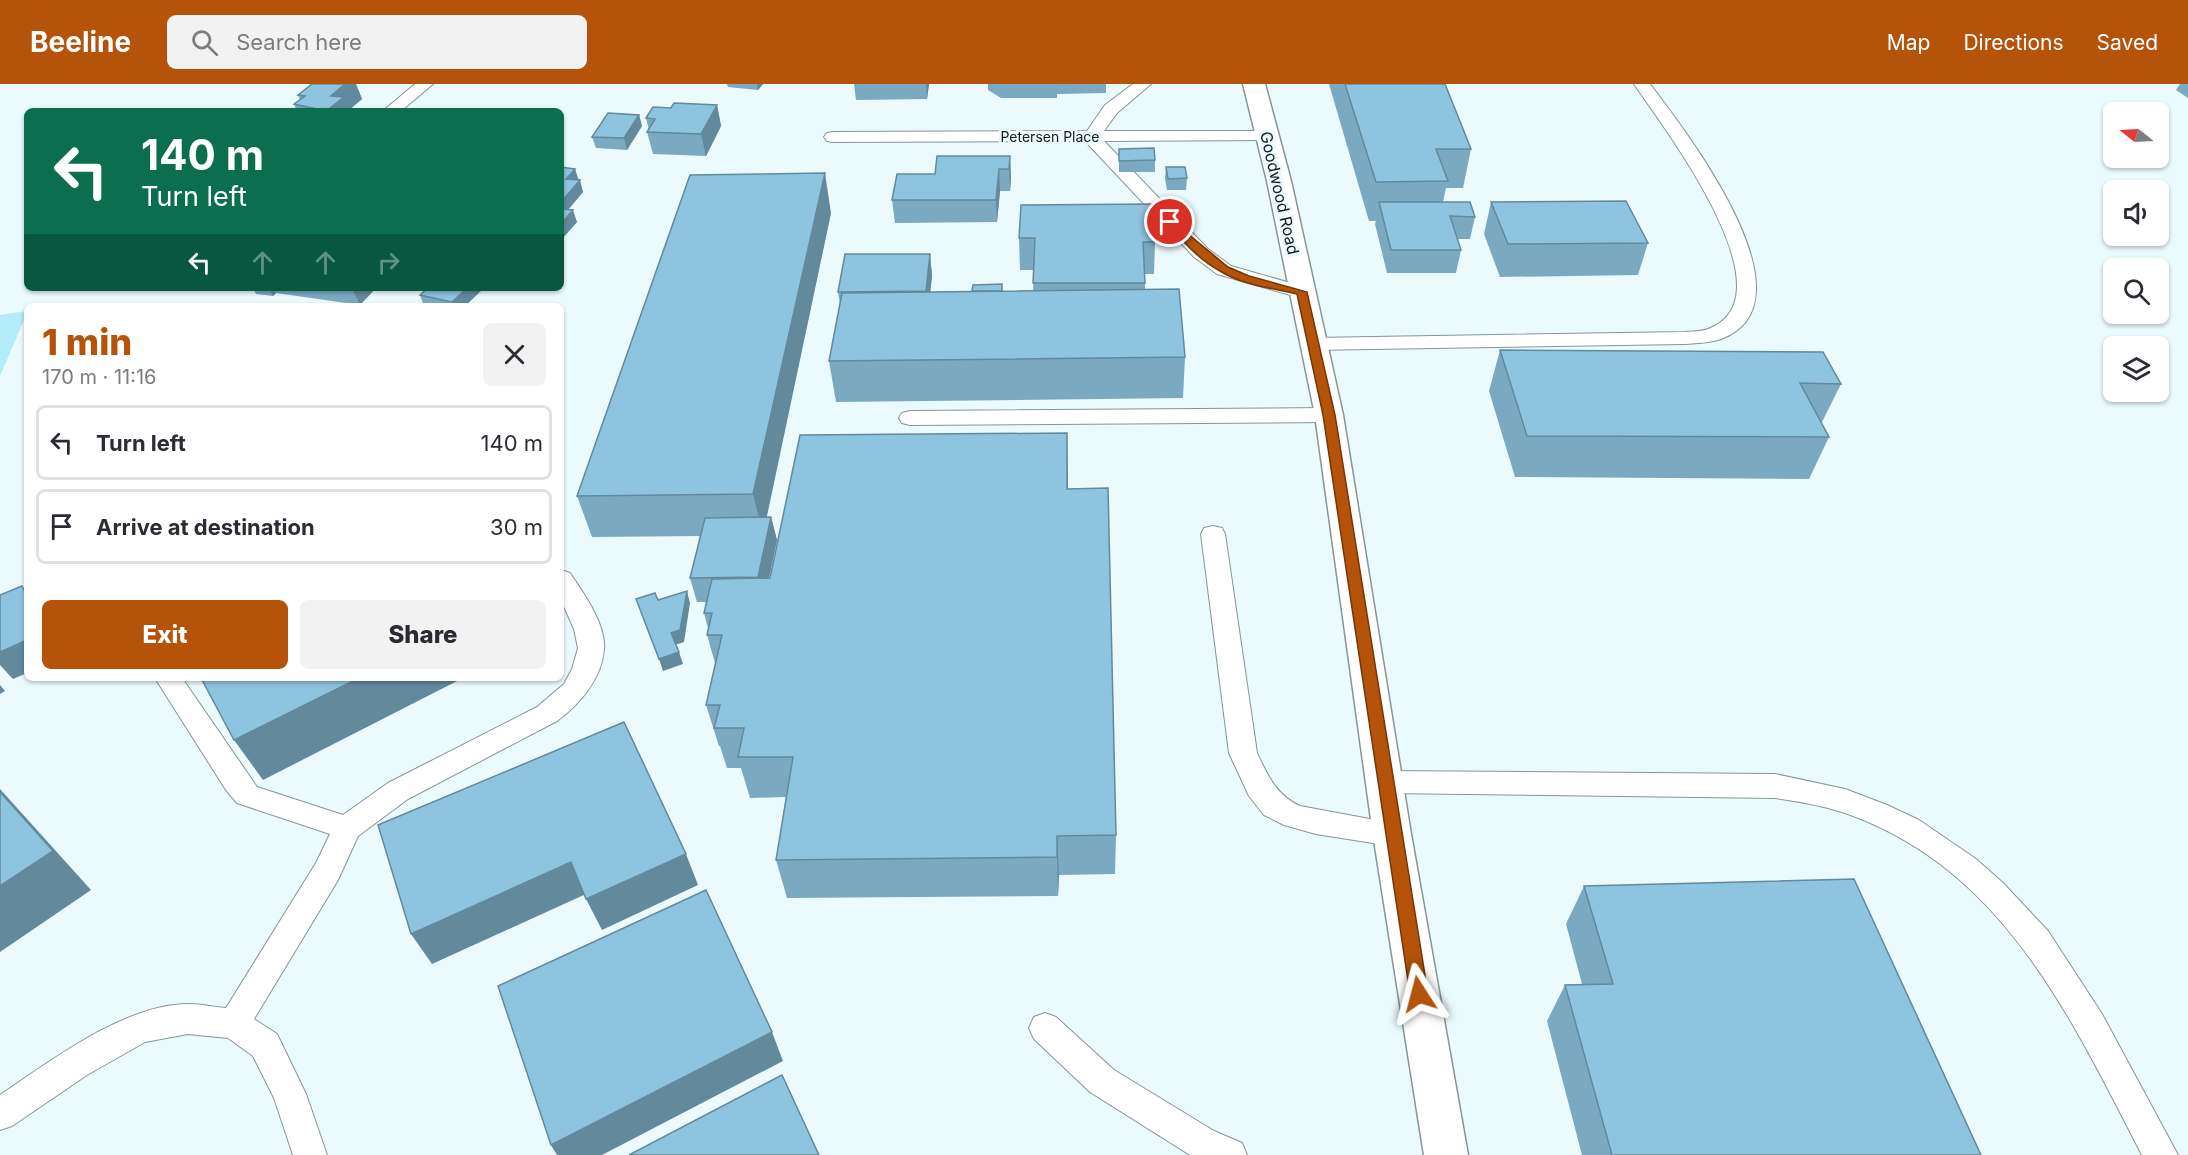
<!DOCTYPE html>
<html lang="en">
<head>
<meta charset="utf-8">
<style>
  :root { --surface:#fff; --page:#f2f2f3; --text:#2b2b33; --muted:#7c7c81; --line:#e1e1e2; --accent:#b45309 }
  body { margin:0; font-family:Inter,sans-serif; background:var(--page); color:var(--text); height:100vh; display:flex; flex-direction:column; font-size:22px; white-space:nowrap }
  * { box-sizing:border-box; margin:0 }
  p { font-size:20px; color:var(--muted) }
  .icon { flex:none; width:33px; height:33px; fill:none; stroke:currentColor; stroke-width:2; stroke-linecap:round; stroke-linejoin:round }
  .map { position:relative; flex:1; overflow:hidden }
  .panel { position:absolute; left:24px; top:219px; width:540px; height:378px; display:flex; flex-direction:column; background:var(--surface); border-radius:9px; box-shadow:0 2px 4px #0004 }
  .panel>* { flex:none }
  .banner { position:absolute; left:24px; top:24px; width:540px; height:183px; border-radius:9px; box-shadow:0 2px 4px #0004; background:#0b6e4f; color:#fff; overflow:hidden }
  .needle { width:39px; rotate:288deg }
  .buttons { position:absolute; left:2103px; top:18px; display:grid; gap:12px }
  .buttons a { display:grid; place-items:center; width:66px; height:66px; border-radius:9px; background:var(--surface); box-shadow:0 2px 4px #0004; font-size:30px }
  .pin { position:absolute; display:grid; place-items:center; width:51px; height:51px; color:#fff; margin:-26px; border:3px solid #fff; border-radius:50%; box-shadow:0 2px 6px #0007 }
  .me { position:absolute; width:66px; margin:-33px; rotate:351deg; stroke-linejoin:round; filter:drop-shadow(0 0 4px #0008) }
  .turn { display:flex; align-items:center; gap:21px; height:126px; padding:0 18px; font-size:27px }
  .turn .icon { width:78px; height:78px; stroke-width:2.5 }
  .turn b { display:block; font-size:42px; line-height:51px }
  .lanes { display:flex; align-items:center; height:57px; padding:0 18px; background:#0003; justify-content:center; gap:30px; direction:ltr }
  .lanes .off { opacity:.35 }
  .round { display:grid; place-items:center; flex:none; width:63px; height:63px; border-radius:9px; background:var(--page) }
  .overview { display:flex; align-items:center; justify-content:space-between; height:102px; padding:0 18px }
  h1 { font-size:36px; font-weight:800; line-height:45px; color:var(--accent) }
  .action { display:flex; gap:12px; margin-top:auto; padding:12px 18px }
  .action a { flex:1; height:69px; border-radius:9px; background:var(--accent); color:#fff; font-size:24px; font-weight:800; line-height:69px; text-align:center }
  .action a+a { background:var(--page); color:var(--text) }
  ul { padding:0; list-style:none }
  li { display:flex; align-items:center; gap:18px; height:75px; margin:0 12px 9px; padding:0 6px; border:3px solid var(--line); border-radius:9px }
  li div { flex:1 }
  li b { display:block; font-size:22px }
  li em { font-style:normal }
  header { display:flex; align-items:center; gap:36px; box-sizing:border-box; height:84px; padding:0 30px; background:var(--accent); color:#fff }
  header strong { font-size:28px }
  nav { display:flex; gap:33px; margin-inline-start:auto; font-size:21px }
  .search { width:420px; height:54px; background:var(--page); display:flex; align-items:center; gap:15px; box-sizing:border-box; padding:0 21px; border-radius:9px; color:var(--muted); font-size:22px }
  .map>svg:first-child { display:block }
</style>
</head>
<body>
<header>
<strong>Beeline</strong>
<div class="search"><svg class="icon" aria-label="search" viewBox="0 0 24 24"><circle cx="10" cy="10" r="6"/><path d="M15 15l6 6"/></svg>Search here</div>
<nav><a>Map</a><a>Directions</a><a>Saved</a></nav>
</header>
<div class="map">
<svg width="2188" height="1071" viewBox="0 0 2188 1071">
  <rect width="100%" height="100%" fill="#ebfafd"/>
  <path fill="#b2edf8" d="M 27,227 L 27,229 L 0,292 L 0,231 Z"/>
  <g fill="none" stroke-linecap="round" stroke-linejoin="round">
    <defs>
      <g id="service">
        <path d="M 415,0 L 433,0 L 401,27 L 383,27 Z"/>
        <path d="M 1133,0 L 1151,0 L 1117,29 L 1104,47 L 1273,47 L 1276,51 L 1273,55 L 1267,56 L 1104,57 L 1208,165 L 1231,182 L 1308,204 L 1311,208 L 1308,212 L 1301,214 L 1217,190 L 1194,173 L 1085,57 L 833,58 L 827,57 L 824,53 L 827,49 L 833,48 L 1087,47 L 1105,21 Z"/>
        <path d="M 1634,0 L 1650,0 C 1684,45 1819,218 1721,255 C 1710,259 1697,259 1685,260 L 1312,266 L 1305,264 L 1302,260 L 1305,256 L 1312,254 L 1685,248 C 1692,247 1701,248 1708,245 C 1795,213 1661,40 1634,0 Z"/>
        <path d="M 1329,324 L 1337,326 L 1340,331 L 1337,336 L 1329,338 L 910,341 L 902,339 L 899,334 L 902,329 L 910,327 Z"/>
        <path d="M 1213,442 L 1222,444 L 1225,450 L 1257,669 C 1268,692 1276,711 1300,722 L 1402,741 L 1407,750 L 1402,759 L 1392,762 L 1316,750 L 1284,741 L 1264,731 L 1249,712 L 1229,669 L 1201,450 L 1204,444 Z"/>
        <path d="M 561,486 L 570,489 C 583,509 606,539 604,565 C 602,595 579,621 557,637 L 408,715 L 358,752 L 338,796 L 254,935 L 277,950 L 306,1010 L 327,1071 L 293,1071 L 274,1014 L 253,972 L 228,954 L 188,950 L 145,958 L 87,991 L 12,1042 L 0,1046 L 0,1011 C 52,976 125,920 189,920 C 201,920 214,923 226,924 L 316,779 L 330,750 L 237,719 L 226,706 L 155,594 L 182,594 L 257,703 L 343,731 L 388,699 L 537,623 L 564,600 L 572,585 L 578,564 L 574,545 L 561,516 Z"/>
        <path d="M 1384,687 L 1775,690 L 1845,705 L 1887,721 L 1919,736 L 1976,775 L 2003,799 L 2048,847 L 2102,930 L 2178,1071 L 2142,1071 C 2070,932 2002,782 1842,728 C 1820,721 1797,717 1775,714 L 1384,709 L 1374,706 L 1370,698 L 1374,690 Z"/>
        <path d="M 1045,929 L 1056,933 L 1114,986 L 1214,1047 L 1242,1059 L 1247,1071 L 1190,1071 L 1090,1008 L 1034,955 L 1029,944 L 1034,933 Z"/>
      </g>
      <path id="tertiary" d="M 1243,0 L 1265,0 L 1291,97 L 1343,331 L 1411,750 L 1468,1071 L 1424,1071 L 1373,750 L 1315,331 L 1267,97 Z"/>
    </defs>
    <use href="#service" stroke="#869597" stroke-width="2"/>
    <use href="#tertiary" stroke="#869597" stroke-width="3"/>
    <use href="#service" fill="#fff" fill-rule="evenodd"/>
    <use href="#tertiary" fill="#fff" fill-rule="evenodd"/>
  </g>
  <g fill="#7aa9c1">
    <path d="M 312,0 L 356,0 L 362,15 L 349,26 L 350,27 L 297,27 L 294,20 L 300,16 L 298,11 Z"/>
    <path d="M 727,0 L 763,0 L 758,6 L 728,3 Z"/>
    <path d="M 854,0 L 929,0 L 927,15 L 856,16 Z"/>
    <path d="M 988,0 L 1106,0 L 1106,9 L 1057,10 L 1057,14 L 1001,14 L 988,6 Z"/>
    <path d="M 1329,0 L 1445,0 L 1471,65 L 1463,104 L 1446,104 L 1443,118 L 1475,133 L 1470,155 L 1457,155 L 1461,166 L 1456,189 L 1387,189 L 1375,140 L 1376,137 L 1369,137 Z"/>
    <path d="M 2180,0 L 2188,0 L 2188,14 L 2176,6 Z"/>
    <path d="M 717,21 L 721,42 L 706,72 L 653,70 L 647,48 L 649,46 L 646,34 L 671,24 Z"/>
    <path d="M 639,31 L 642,42 L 627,66 L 596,64 L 592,53 Z"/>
    <path d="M 1119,65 L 1155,76 L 1155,88 L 1119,88 Z"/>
    <path d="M 1010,72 L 1011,94 L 1010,107 L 1000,107 L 997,138 L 895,139 L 892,116 L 935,90 Z"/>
    <path d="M 561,83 L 575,85 L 583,108 L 568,126 L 577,138 L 561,156 Z"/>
    <path d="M 1166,83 L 1187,94 L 1186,106 L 1167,106 L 1165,95 Z"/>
    <path d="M 1491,118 L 1648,159 L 1638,191 L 1500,193 L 1484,150 Z"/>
    <path d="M 1021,121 L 1155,158 L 1154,190 L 1145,190 L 1145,205 L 1185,273 L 1183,314 L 836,318 L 829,277 L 840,220 L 838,208 L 930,170 L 932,192 L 930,208 L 1033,207 L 1034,186 L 1020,186 L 1019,154 Z"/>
    <path d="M 831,129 L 766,433 L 771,433 L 777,456 L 769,494 L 1068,390 L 1068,405 L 1116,751 L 1115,790 L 1059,791 L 1058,812 L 787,814 L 776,776 L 786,713 L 750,714 L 741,684 L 727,684 L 720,662 L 719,662 L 706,621 L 715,579 L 707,551 L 708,544 L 704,529 L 706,518 L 697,518 L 690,494 L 700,452 L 592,453 L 577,412 Z"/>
    <path d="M 253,204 L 376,204 L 360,221 L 276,209 L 273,212 L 256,210 Z"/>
    <path d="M 484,204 L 465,222 L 424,222 L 420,211 Z"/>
    <path d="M 1500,266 L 1841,300 L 1821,340 L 1829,353 L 1809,395 L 1515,393 L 1489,307 Z"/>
    <path d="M 1584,802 L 1981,1071 L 1582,1071 L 1547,937 L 1565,901 L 1582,900 L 1566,840 Z"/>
  </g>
  <g fill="#63899d">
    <path d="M 345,0 L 356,0 L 362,15 L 349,26 L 350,27 L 326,27 L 331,12 Z"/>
    <path d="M 757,0 L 763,0 L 758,6 Z"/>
    <path d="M 926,0 L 929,0 L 927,15 Z"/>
    <path d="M 717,21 L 721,42 L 706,72 L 701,50 Z"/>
    <path d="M 639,31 L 642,42 L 627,66 L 624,54 Z"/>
    <path d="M 1010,72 L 1011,94 L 1010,107 L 1009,85 Z"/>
    <path d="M 575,85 L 578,96 L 566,95 Z"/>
    <path d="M 999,85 L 1000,107 L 997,138 L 996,116 Z"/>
    <path d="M 825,89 L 831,129 L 763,451 L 753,410 Z"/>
    <path d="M 580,96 L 583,108 L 566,128 L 562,117 Z"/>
    <path d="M 573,126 L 577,138 L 561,156 L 561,140 Z"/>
    <path d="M 930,170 L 932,192 L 928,230 L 926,207 Z"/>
    <path d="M 269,204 L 273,204 L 276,209 L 273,212 Z"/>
    <path d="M 352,204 L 376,204 L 360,221 Z"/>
    <path d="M 467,204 L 484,204 L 465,222 L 453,222 L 452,218 Z"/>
    <path d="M 1067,349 L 1068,390 L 1068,446 L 1067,405 Z"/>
    <path d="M 771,433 L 777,456 L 764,517 L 758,493 Z"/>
    <path d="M 687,507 L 690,519 L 684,558 L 675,561 L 671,549 Z"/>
    <path d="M 27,556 L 27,589 L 13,595 L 0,581 L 0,568 Z"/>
    <path d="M 679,568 L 683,580 L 663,587 L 659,575 Z"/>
    <path d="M 359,594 L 463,594 L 263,696 L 234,656 Z"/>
    <path d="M 0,601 L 5,607 L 0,610 Z"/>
    <path d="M 0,705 L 91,806 L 0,868 Z"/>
    <path d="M 1057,752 L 1059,791 L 1058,812 L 1057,773 Z"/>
    <path d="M 686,770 L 698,801 L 602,846 L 586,815 Z"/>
    <path d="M 571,778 L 586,810 L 432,880 L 411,850 Z"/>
    <path d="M 772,948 L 783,977 L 602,1071 L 557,1071 L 551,1061 Z"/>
  </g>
  <g fill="#8ec4e0" stroke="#63899d" stroke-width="1.5">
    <path d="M 312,0 L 345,0 L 331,12 L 344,13 L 326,27 L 294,20 L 305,12 L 298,11 Z"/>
    <path d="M 1345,0 L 1445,0 L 1471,65 L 1436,65 L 1448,97 L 1376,98 Z"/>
    <path d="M 674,19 L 717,21 L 701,50 L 647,48 L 655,35 L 646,34 L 653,23 L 671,24 Z"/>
    <path d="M 608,29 L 639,31 L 624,54 L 592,53 Z"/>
    <path d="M 1154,64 L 1155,76 L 1119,77 L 1119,65 Z"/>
    <path d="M 937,72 L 1010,72 L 1009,85 L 999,85 L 996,116 L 892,116 L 897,90 L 935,90 Z"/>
    <path d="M 561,83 L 575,85 L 566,95 L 580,96 L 562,117 L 561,117 Z"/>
    <path d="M 1166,83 L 1185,83 L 1187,94 L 1168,95 Z"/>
    <path d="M 825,89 L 753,410 L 577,412 L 690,91 Z"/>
    <path d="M 1626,117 L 1648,159 L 1508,160 L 1491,118 Z"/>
    <path d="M 1379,118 L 1470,118 L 1475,133 L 1450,132 L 1461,166 L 1391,166 Z"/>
    <path d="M 1152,120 L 1155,158 L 1143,158 L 1145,199 L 1033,199 L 1035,154 L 1019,154 L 1021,121 Z"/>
    <path d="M 561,125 L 573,126 L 561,140 Z"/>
    <path d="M 845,170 L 930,170 L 926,207 L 838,208 Z"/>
    <path d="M 1002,200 L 1002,207 L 972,207 L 973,201 Z"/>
    <path d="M 428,204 L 467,204 L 452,218 L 420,211 Z"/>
    <path d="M 1179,205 L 1185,273 L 829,277 L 842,209 Z"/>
    <path d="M 1500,266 L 1823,268 L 1841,300 L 1800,299 L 1829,353 L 1527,352 Z"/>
    <path d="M 1067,349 L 1067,405 L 1108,404 L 1116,751 L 1057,752 L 1057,773 L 776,776 L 793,673 L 738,673 L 744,644 L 714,644 L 720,621 L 706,621 L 722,551 L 707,551 L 712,529 L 704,529 L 712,495 L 770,494 L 800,351 Z"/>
    <path d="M 771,433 L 758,493 L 690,494 L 705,434 Z"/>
    <path d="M 22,502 L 27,512 L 27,556 L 0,568 L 0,511 Z"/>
    <path d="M 687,507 L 680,546 L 671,549 L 679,568 L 659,575 L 636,515 L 655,509 L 658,516 Z"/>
    <path d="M 201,594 L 359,594 L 234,656 Z"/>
    <path d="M 624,638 L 686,770 L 586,815 L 571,778 L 411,850 L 378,741 Z"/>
    <path d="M 0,708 L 53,767 L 0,802 Z"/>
    <path d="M 1854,795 L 1981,1071 L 1612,1071 L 1565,901 L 1613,900 L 1584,802 Z"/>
    <path d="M 706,806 L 772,948 L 551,1061 L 498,902 Z"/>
    <path d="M 782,991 L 819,1071 L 629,1071 Z"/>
  </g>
  <path fill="#b45309" stroke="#753606" stroke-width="1.5" d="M 1170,135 L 1228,183 L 1249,192 L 1307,208 L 1335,331 L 1428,910 L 1425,916 L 1419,918 L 1413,916 L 1410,910 L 1323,331 L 1297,210 C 1272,204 1242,201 1220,187 C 1199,176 1183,157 1167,140 L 1165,138 Z"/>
  <g text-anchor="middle" stroke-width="6" stroke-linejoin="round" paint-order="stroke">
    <g font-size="14" fill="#151b1c" stroke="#ebfafd">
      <text x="1050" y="58">Petersen Place</text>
    </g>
    <g font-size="16" fill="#151b1c" stroke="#ebfafd">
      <text transform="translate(1280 109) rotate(77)" y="6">Goodwood Road</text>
    </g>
  </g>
</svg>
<div class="buttons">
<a><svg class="needle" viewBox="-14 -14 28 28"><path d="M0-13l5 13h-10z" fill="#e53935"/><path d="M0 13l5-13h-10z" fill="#7c7c81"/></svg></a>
<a><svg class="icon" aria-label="sound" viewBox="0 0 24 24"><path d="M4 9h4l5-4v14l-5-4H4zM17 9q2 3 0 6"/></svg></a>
<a><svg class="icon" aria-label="search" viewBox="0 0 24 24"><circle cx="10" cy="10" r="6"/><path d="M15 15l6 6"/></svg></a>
<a><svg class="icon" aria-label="layers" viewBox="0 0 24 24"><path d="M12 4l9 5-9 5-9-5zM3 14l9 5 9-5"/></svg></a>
</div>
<div class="pin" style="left:1170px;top:138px;background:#d93025"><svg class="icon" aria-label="arrive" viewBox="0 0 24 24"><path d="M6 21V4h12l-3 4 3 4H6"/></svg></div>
<svg class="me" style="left:1419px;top:910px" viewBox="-20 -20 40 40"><path d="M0-17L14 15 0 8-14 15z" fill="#b45309" stroke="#fff" stroke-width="4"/></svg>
<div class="banner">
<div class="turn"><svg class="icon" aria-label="left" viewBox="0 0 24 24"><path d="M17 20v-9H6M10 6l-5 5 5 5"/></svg><div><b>140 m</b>Turn left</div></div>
<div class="lanes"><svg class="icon" aria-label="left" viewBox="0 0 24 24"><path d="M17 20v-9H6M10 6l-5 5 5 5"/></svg><svg class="icon off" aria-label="ahead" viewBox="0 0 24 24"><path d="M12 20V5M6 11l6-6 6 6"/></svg><svg class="icon off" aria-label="ahead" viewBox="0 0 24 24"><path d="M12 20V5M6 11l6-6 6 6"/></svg><svg class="icon off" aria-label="right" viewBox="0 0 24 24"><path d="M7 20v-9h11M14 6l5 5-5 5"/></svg></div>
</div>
<section class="panel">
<div class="overview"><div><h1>1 min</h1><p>170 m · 11:16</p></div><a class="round"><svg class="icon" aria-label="close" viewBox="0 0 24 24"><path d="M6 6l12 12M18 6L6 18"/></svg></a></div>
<ul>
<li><svg class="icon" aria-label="left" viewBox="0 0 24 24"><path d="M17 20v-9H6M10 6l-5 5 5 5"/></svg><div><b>Turn left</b></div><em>140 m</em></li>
<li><svg class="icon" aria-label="arrive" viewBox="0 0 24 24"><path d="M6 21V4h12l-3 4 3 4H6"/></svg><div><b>Arrive at destination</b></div><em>30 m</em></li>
</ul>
<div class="action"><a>Exit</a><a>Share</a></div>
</section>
</div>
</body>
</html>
